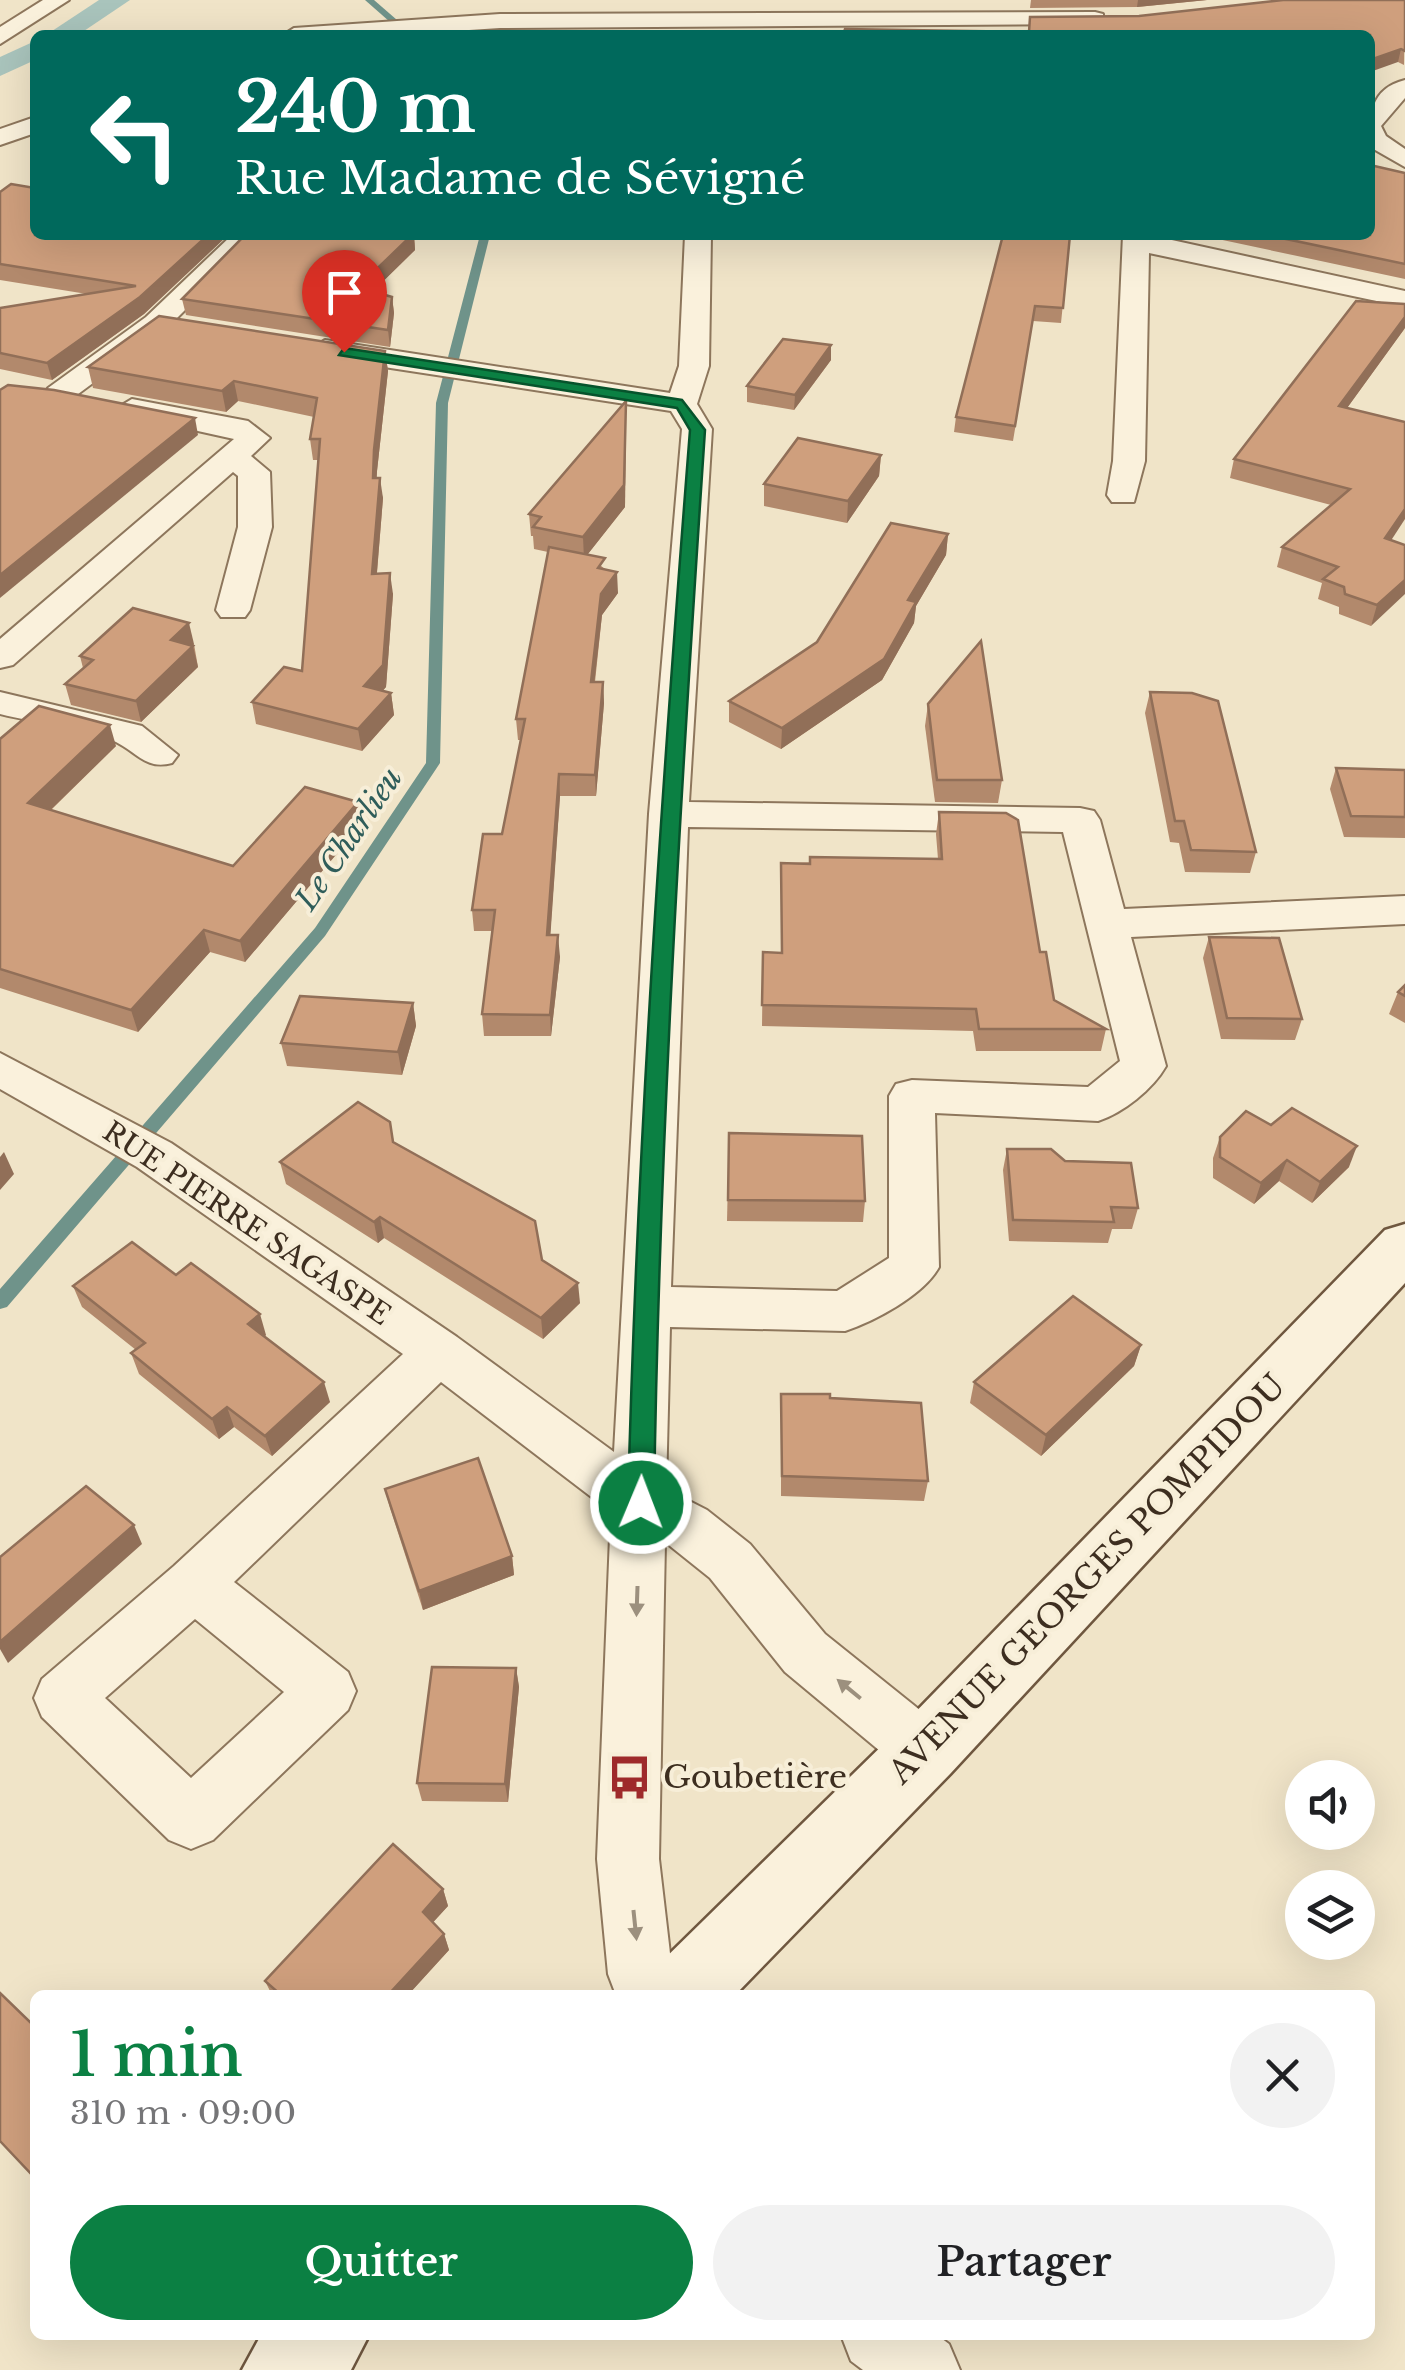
<!DOCTYPE html>
<html lang="fr">
<head>
<meta charset="utf-8">
<style>
  :root { --surface:#fff; --page:#f2f2f2; --text:#202124; --muted:#757577; --accent:#0b8043 }
  body { margin:0; font-family:"Libre Baskerville",serif; background:var(--page); color:var(--text); height:100vh; display:flex; flex-direction:column; font-size:38px; white-space:nowrap }
  * { box-sizing:border-box; margin:0 }
  p { font-size:32px; color:var(--muted) }
  .icon { flex:none; width:55px; height:55px; fill:none; stroke:currentColor; stroke-width:2; stroke-linecap:round; stroke-linejoin:round }
  .map { position:relative; flex:1; overflow:hidden }
  .drawer { position:absolute; left:30px; top:1990px; width:1345px; height:350px; display:flex; flex-direction:column; background:var(--surface); border-radius:15px; box-shadow:0 10px 40px #0002 }
  .drawer>* { flex:none }
  .guide { position:absolute; left:30px; top:30px; width:1345px; height:210px; border-radius:15px; box-shadow:0 10px 40px #0002; background:#00695c; color:#fff; overflow:hidden }
  .tools { position:absolute; left:1285px; top:1760px; display:grid; gap:20px }
  .tools a { display:grid; place-items:center; width:90px; height:90px; border-radius:50%; background:var(--surface); box-shadow:0 10px 40px #0002; font-size:50px }
  .pin { position:absolute; display:grid; place-items:center; width:85px; height:85px; color:#fff; margin:-102px -42px; border-radius:50% 50% 50% 0; rotate:-45deg; box-shadow:0 0 10px #0007 }
  .pin .icon { rotate:45deg }
  .me { position:absolute; width:110px; margin:-55px; rotate:1deg; stroke-linejoin:round; filter:drop-shadow(0 0 8px #0008) }
  .turn { display:flex; align-items:center; gap:35px; height:210px; padding:0 40px; font-size:45px }
  .turn .icon { width:130px; height:130px; stroke-width:2.5 }
  .turn b { display:block; font-size:70px; line-height:85px }
  .round { display:grid; place-items:center; flex:none; width:105px; height:105px; border-radius:52px; background:var(--page) }
  .summary { display:flex; align-items:center; justify-content:space-between; height:170px; padding:0 40px }
  h1 { font-size:60px; font-weight:600; line-height:75px; color:var(--accent) }
  .cta { display:flex; gap:20px; margin-top:auto; padding:20px 40px }
  .cta a { flex:1; height:115px; border-radius:60px; background:var(--accent); color:#fff; font-size:40px; font-weight:600; line-height:115px; text-align:center }
  .cta a+a { background:var(--page); color:var(--text) }
  .map>svg:first-child { display:block }
</style>
</head>
<body>
<div class="map">
<svg width="1405" height="2370" viewBox="0 0 1405 2370">
  <rect width="100%" height="100%" fill="#f0e4c8"/>
  <g fill="none" stroke-linecap="round" stroke-linejoin="round">
    <g fill="#6f938a" fill-rule="evenodd">
      <path d="M 365,0 L 374,0 L 397,20 L 390,22 Z"/>
      <path d="M 435,31 L 442,35 L 433,35 L 431,33 Z"/>
      <path d="M 480,235 L 490,235 L 448,403 L 440,763 L 325,936 L 7,1307 L 0,1309 L 0,1289 L 315,928 L 426,763 L 436,403 Z"/>
    </g>
    <g fill="#a9c4bc" fill-rule="evenodd">
      <path d="M 99,0 L 130,0 L 78,35 L 46,35 Z"/>
      <path d="M 35,41 L 35,60 L 0,76 L 0,57 Z"/>
    </g>
    <defs>
      <g id="street">
        <path d="M 43,0 L 69,0 L 0,44 L 0,27 Z"/>
        <path d="M 1095,12 L 1103,14 L 1103,24 L 500,28 L 392,35 L 283,35 L 294,28 L 500,14 Z"/>
        <path d="M 1405,80 L 1405,98 L 1381,126 L 1386,136 L 1405,149 L 1405,167 L 1370,147 C 1370,116 1369,89 1405,80 Z"/>
        <path d="M 35,117 L 35,133 L 0,145 L 0,129 Z"/>
        <path d="M 232,235 L 260,235 L 166,329 L 70,400 L 48,400 L 44,394 L 48,388 L 146,317 Z"/>
        <path d="M 685,235 L 711,235 L 709,366 L 697,404 L 712,429 L 689,802 L 1080,808 L 1094,811 L 1100,820 L 1124,909 L 1405,896 L 1405,924 L 1131,937 L 1166,1066 C 1153,1089 1123,1113 1098,1121 L 935,1113 L 939,1267 C 924,1295 875,1321 845,1331 L 670,1327 L 666,1489 L 707,1510 L 750,1544 L 825,1634 L 946,1731 L 955,1751 L 946,1771 L 925,1780 L 904,1771 L 785,1672 L 710,1578 L 665,1542 L 659,1859 L 671,1962 L 688,1995 L 616,1995 L 608,1974 L 597,1859 L 611,1512 L 441,1382 L 234,1582 L 348,1672 L 356,1691 L 348,1710 L 213,1840 L 191,1849 L 169,1840 L 42,1717 L 34,1698 L 42,1679 L 174,1566 L 403,1354 L 137,1167 L 0,1089 L 0,1053 L 171,1143 L 457,1337 L 614,1452 L 649,814 L 682,429 L 671,411 L 325,358 L 310,349 L 325,340 L 670,393 L 679,366 ZM 688,827 L 1063,832 L 1120,1061 L 1088,1087 L 912,1080 L 896,1084 L 889,1096 L 889,1258 L 837,1291 L 671,1287 ZM 195,1619 L 284,1692 L 191,1778 L 105,1698 Z"/>
        <path d="M 1123,235 L 1149,235 L 1405,291 L 1405,307 L 1149,253 L 1145,461 L 1134,502 L 1112,502 L 1107,495 L 1113,461 Z"/>
        <path d="M 132,399 L 248,421 L 270,438 L 251,456 L 270,472 L 272,527 L 250,610 L 245,617 L 221,617 L 216,610 L 238,527 L 238,476 L 233,472 L 13,665 L 0,668 L 0,639 L 234,439 L 121,414 L 117,408 Z"/>
        <path d="M 0,692 L 142,726 L 178,755 L 172,763 C 146,770 138,753 116,742 C 82,727 36,723 0,714 Z"/>
        <path d="M 841,2335 L 937,2335 L 949,2344 L 960,2370 L 863,2370 L 851,2361 Z"/>
      </g>
      <g id="secondary">
        <path d="M 1405,1224 L 1405,1283 L 950,1774 L 735,1995 L 644,1995 L 655,1968 L 900,1728 L 1385,1230 Z"/>
        <path d="M 261,2335 L 369,2335 L 351,2370 L 242,2370 Z"/>
      </g>
    </defs>
    <use href="#street" stroke="#8d765c" stroke-width="4"/>
    <use href="#secondary" stroke="#6f573f" stroke-width="5"/>
    <use href="#street" fill="#faf1dc" fill-rule="evenodd"/>
    <use href="#secondary" fill="#faf1dc" fill-rule="evenodd"/>
  </g>
  <g fill="#b2896c">
    <path d="M 1031,0 L 1207,0 L 1137,7 L 1030,8 Z"/>
    <path d="M 1405,0 L 1404,65 L 1398,62 L 1028,32 L 1139,16 Z"/>
    <path d="M 1405,173 L 1405,279 L 1199,235 L 1370,235 Z"/>
    <path d="M 0,192 L 35,235 L 228,235 L 144,314 L 52,380 L 0,369 L 0,308 L 87,294 L 0,280 Z"/>
    <path d="M 245,235 L 414,235 L 415,250 L 373,291 L 392,297 L 394,313 L 390,347 L 186,315 L 182,299 Z"/>
    <path d="M 1070,235 L 1061,323 L 1033,321 L 1013,441 L 954,432 L 956,417 Z"/>
    <path d="M 1405,328 L 1347,408 L 1391,540 L 1405,545 L 1371,626 L 1339,614 L 1339,607 L 1318,599 L 1322,583 L 1277,567 L 1282,547 L 1331,505 L 1230,478 L 1234,459 Z"/>
    <path d="M 831,345 L 831,360 L 794,410 L 747,402 L 747,386 Z"/>
    <path d="M 385,351 L 388,371 L 377,471 L 376,478 L 383,498 L 377,573 L 393,594 L 386,687 L 382,691 L 391,693 L 394,715 L 362,751 L 256,724 L 252,702 L 302,671 L 319,460 L 313,460 L 310,439 L 314,417 L 238,401 L 226,412 L 93,388 L 88,367 Z"/>
    <path d="M 626,401 L 625,507 L 587,555 L 605,569 L 618,593 L 602,615 L 595,682 L 603,682 L 604,703 L 596,796 L 560,796 L 550,935 L 560,957 L 551,1036 L 484,1036 L 482,1014 L 492,931 L 474,931 L 472,910 L 502,834 L 521,740 L 518,740 L 516,719 L 548,552 L 534,549 L 533,536 L 531,536 L 529,514 Z"/>
    <path d="M 881,455 L 879,476 L 847,523 L 764,506 L 764,484 Z"/>
    <path d="M 948,534 L 946,555 L 916,606 L 914,623 L 882,680 L 781,749 L 729,722 L 729,701 L 817,642 Z"/>
    <path d="M 194,644 L 198,667 L 141,722 L 71,705 L 65,684 L 83,668 L 80,656 Z"/>
    <path d="M 1150,692 L 1256,852 L 1250,873 L 1185,872 L 1179,843 L 1170,842 L 1145,713 Z"/>
    <path d="M 928,704 L 1002,780 L 998,803 L 935,802 L 925,726 Z"/>
    <path d="M 0,739 L 116,746 L 51,810 L 233,866 L 358,802 L 362,824 L 245,962 L 210,952 L 138,1032 L 0,988 Z"/>
    <path d="M 1336,768 L 1405,770 L 1405,838 L 1344,837 L 1330,789 Z"/>
    <path d="M 939,812 L 1040,952 L 1054,1000 L 1106,1029 L 1101,1051 L 976,1051 L 973,1031 L 762,1026 L 763,952 L 781,953 L 781,863 L 938,859 L 936,834 Z"/>
    <path d="M 1209,937 L 1302,1019 L 1295,1040 L 1221,1039 L 1203,958 Z"/>
    <path d="M 1405,985 L 1405,1023 L 1389,1014 L 1398,992 Z"/>
    <path d="M 413,1003 L 416,1026 L 402,1075 L 287,1066 L 281,1043 Z"/>
    <path d="M 390,1122 L 394,1143 L 542,1260 L 580,1303 L 543,1339 L 384,1238 L 378,1243 L 286,1184 L 280,1162 Z"/>
    <path d="M 729,1133 L 865,1201 L 863,1222 L 727,1221 Z"/>
    <path d="M 1220,1137 L 1349,1167 L 1312,1203 L 1279,1181 L 1254,1204 L 1213,1178 L 1213,1158 Z"/>
    <path d="M 1007,1149 L 1065,1161 L 1138,1208 L 1132,1229 L 1112,1229 L 1108,1243 L 1009,1241 L 1003,1170 Z"/>
    <path d="M 176,1275 L 266,1335 L 264,1337 L 330,1402 L 272,1456 L 234,1427 L 219,1439 L 139,1374 L 131,1353 L 136,1350 L 82,1307 L 73,1286 Z"/>
    <path d="M 1141,1345 L 1134,1366 L 1041,1456 L 970,1403 L 974,1382 Z"/>
    <path d="M 781,1394 L 830,1398 L 928,1481 L 924,1501 L 781,1496 Z"/>
    <path d="M 385,1489 L 512,1556 L 514,1575 L 423,1610 L 390,1508 Z"/>
    <path d="M 516,1668 L 519,1687 L 508,1802 L 422,1801 L 417,1783 Z"/>
    <path d="M 443,1889 L 448,1906 L 433,1922 L 444,1934 L 449,1950 L 408,1995 L 272,1995 L 265,1981 Z"/>
  </g>
  <g fill="#916f58">
    <path d="M 1138,0 L 1207,0 L 1137,7 Z"/>
    <path d="M 1401,49 L 1398,62 L 1370,72 L 1370,60 Z"/>
    <path d="M 208,235 L 228,235 L 144,314 L 52,380 L 47,363 Z"/>
    <path d="M 412,235 L 414,235 L 415,250 L 361,303 L 358,287 Z"/>
    <path d="M 392,297 L 394,313 L 390,347 L 388,330 Z"/>
    <path d="M 1405,317 L 1405,328 L 1334,426 L 1339,406 Z"/>
    <path d="M 831,345 L 831,360 L 794,410 L 795,395 Z"/>
    <path d="M 385,351 L 388,371 L 377,471 L 376,499 L 373,478 L 374,450 Z"/>
    <path d="M 234,381 L 238,401 L 226,412 L 222,391 Z"/>
    <path d="M 626,401 L 625,507 L 584,559 L 583,537 Z"/>
    <path d="M 195,418 L 198,435 L 0,598 L 0,575 Z"/>
    <path d="M 881,455 L 879,476 L 847,523 L 848,501 Z"/>
    <path d="M 380,478 L 383,498 L 375,595 L 372,574 Z"/>
    <path d="M 1405,509 L 1405,519 L 1379,559 L 1385,538 Z"/>
    <path d="M 948,534 L 946,555 L 916,606 L 914,623 L 882,680 L 781,749 L 782,728 L 908,600 Z"/>
    <path d="M 617,572 L 618,593 L 602,615 L 592,703 L 591,682 L 601,594 Z"/>
    <path d="M 390,573 L 393,594 L 386,687 L 368,708 L 364,686 Z"/>
    <path d="M 1405,580 L 1405,594 L 1371,626 L 1377,605 Z"/>
    <path d="M 189,623 L 194,644 L 176,661 L 171,640 Z"/>
    <path d="M 193,646 L 198,667 L 141,722 L 136,701 Z"/>
    <path d="M 603,682 L 604,703 L 596,796 L 595,775 Z"/>
    <path d="M 391,693 L 394,715 L 362,751 L 358,729 Z"/>
    <path d="M 110,725 L 116,746 L 36,824 L 28,803 Z"/>
    <path d="M 559,774 L 560,796 L 549,956 L 547,935 Z"/>
    <path d="M 358,802 L 362,824 L 245,962 L 240,941 Z"/>
    <path d="M 204,930 L 210,952 L 138,1032 L 131,1010 Z"/>
    <path d="M 558,935 L 560,957 L 551,1036 L 550,1015 Z"/>
    <path d="M 413,1003 L 416,1026 L 402,1075 L 398,1052 Z"/>
    <path d="M 1357,1146 L 1349,1167 L 1312,1203 L 1320,1182 Z"/>
    <path d="M 4,1152 L 14,1174 L 0,1190 L 0,1157 Z"/>
    <path d="M 1287,1160 L 1279,1181 L 1254,1204 L 1261,1183 Z"/>
    <path d="M 380,1217 L 384,1238 L 378,1243 L 374,1222 Z"/>
    <path d="M 578,1283 L 580,1303 L 543,1339 L 541,1318 Z"/>
    <path d="M 260,1314 L 266,1335 L 254,1345 L 248,1324 Z"/>
    <path d="M 1141,1345 L 1134,1366 L 1041,1456 L 1046,1435 Z"/>
    <path d="M 324,1382 L 330,1402 L 272,1456 L 265,1436 Z"/>
    <path d="M 227,1407 L 234,1427 L 219,1439 L 212,1419 Z"/>
    <path d="M 134,1525 L 142,1544 L 8,1663 L 0,1649 L 0,1642 Z"/>
    <path d="M 512,1556 L 514,1575 L 423,1610 L 419,1591 Z"/>
    <path d="M 516,1668 L 519,1687 L 508,1802 L 505,1784 Z"/>
    <path d="M 443,1889 L 448,1906 L 428,1928 L 423,1912 Z"/>
    <path d="M 444,1934 L 449,1950 L 408,1995 L 388,1995 Z"/>
  </g>
  <g fill="#cf9f7d" stroke="#916f58" stroke-width="2.5">
    <path d="M 1283,0 L 1405,0 L 1405,51 L 1401,49 L 1370,60 L 1370,35 L 843,35 L 845,29 L 1029,32 L 1030,17 L 1139,16 Z"/>
    <path d="M 1370,165 L 1405,173 L 1405,264 L 1267,235 L 1370,235 Z"/>
    <path d="M 11,184 L 35,188 L 35,235 L 208,235 L 140,297 L 47,363 L 0,353 L 0,308 L 136,286 L 0,264 L 0,192 Z"/>
    <path d="M 245,235 L 412,235 L 358,287 L 392,297 L 388,330 L 182,299 Z"/>
    <path d="M 1003,235 L 1070,235 L 1063,308 L 1035,306 L 1015,426 L 956,417 Z"/>
    <path d="M 1356,301 L 1405,304 L 1405,317 L 1339,406 L 1405,422 L 1405,509 L 1385,538 L 1405,545 L 1405,580 L 1377,605 L 1345,594 L 1344,587 L 1323,579 L 1338,567 L 1282,547 L 1350,489 L 1234,459 Z"/>
    <path d="M 159,316 L 385,351 L 374,450 L 373,478 L 380,478 L 372,574 L 390,573 L 383,665 L 364,686 L 391,693 L 358,729 L 252,702 L 284,667 L 302,671 L 320,439 L 310,439 L 317,398 L 234,381 L 222,391 L 88,367 Z"/>
    <path d="M 783,339 L 831,345 L 795,395 L 747,386 Z"/>
    <path d="M 8,385 L 54,390 L 195,418 L 0,575 L 0,390 Z"/>
    <path d="M 626,401 L 624,485 L 583,537 L 533,527 L 541,517 L 529,514 Z"/>
    <path d="M 798,438 L 881,455 L 848,501 L 764,484 Z"/>
    <path d="M 891,523 L 948,534 L 908,600 L 916,602 L 884,659 L 782,728 L 729,701 L 817,642 Z"/>
    <path d="M 549,547 L 605,558 L 598,568 L 617,572 L 601,594 L 591,682 L 603,682 L 595,775 L 559,774 L 547,935 L 558,935 L 550,1015 L 482,1014 L 495,910 L 472,910 L 483,834 L 502,834 L 525,719 L 516,719 Z"/>
    <path d="M 133,608 L 189,623 L 171,640 L 193,646 L 136,701 L 65,684 L 93,660 L 80,656 Z"/>
    <path d="M 981,641 L 1002,780 L 937,780 L 928,704 Z"/>
    <path d="M 1150,692 L 1192,693 L 1218,701 L 1256,852 L 1191,850 L 1184,821 L 1175,821 Z"/>
    <path d="M 39,706 L 110,725 L 28,803 L 233,866 L 305,787 L 358,802 L 240,941 L 204,930 L 131,1010 L 0,969 L 0,739 Z"/>
    <path d="M 1336,768 L 1405,770 L 1405,817 L 1351,816 Z"/>
    <path d="M 939,812 L 1006,813 L 1018,820 L 1040,952 L 1046,952 L 1054,1000 L 1106,1029 L 979,1029 L 976,1009 L 762,1005 L 763,952 L 782,953 L 781,863 L 810,864 L 810,857 L 942,859 Z"/>
    <path d="M 1209,937 L 1279,938 L 1302,1019 L 1227,1018 Z"/>
    <path d="M 1405,985 L 1405,996 L 1398,992 Z"/>
    <path d="M 300,996 L 413,1003 L 398,1052 L 281,1043 Z"/>
    <path d="M 358,1102 L 390,1122 L 393,1142 L 535,1221 L 542,1260 L 578,1283 L 541,1318 L 380,1217 L 374,1222 L 280,1162 Z"/>
    <path d="M 1292,1108 L 1357,1146 L 1320,1182 L 1287,1160 L 1261,1183 L 1220,1157 L 1220,1137 L 1246,1111 L 1271,1125 Z"/>
    <path d="M 729,1133 L 862,1136 L 865,1201 L 728,1200 Z"/>
    <path d="M 1007,1149 L 1051,1149 L 1065,1161 L 1131,1163 L 1138,1208 L 1111,1207 L 1114,1222 L 1013,1220 Z"/>
    <path d="M 132,1242 L 176,1275 L 191,1263 L 260,1314 L 248,1324 L 324,1382 L 265,1436 L 227,1407 L 212,1419 L 131,1353 L 145,1343 L 73,1286 Z"/>
    <path d="M 1073,1296 L 1141,1345 L 1046,1435 L 974,1382 Z"/>
    <path d="M 781,1394 L 830,1394 L 830,1398 L 921,1403 L 928,1481 L 782,1476 Z"/>
    <path d="M 478,1458 L 512,1556 L 419,1591 L 385,1489 Z"/>
    <path d="M 86,1486 L 134,1525 L 0,1642 L 0,1557 Z"/>
    <path d="M 432,1667 L 516,1668 L 505,1784 L 417,1783 Z"/>
    <path d="M 393,1844 L 443,1889 L 423,1912 L 444,1934 L 388,1995 L 281,1995 L 265,1981 Z"/>
    <path d="M 0,1993 L 32,2024 L 35,2021 L 35,2178 L 0,2141 Z"/>
  </g>
  <defs><path id="oneway-solid" d="M-6-.8H1V-3.2L6.5 0L1 3.2V.8H-6Z" transform="scale(2.5)"/></defs>
  <g fill="#9c907e">
    <use href="#oneway-solid" transform="translate(637 1601) rotate(92)"/>
    <use href="#oneway-solid" transform="translate(849 1689) rotate(-141)"/>
    <use href="#oneway-solid" transform="translate(635 1925) rotate(84)"/>
  </g>
  <path fill="#0b8043" stroke="#07532c" stroke-width="2.5" d="M 344,348 L 682,400 L 705,430 C 681,787 659,1145 654,1503 L 650,1511 L 632,1511 L 628,1503 C 637,1145 662,787 690,430 L 677,408 L 339,355 Z"/>
  <defs>
    <symbol id="bus-bare" viewBox="-9 -9 18 18"><path d="M-5-6H5V4H4V6H2V4H-2V6H-4V4H-5ZM-3.5-4V0h7V-4ZM-3.5 1.2v1.5H-2V1.2ZM2 1.2v1.5H3.5V1.2Z" fill="#9e2a2b" stroke="#f7eed8" stroke-width="2.5" paint-order="stroke"/></symbol>
  </defs>
  <g fill-rule="evenodd">
    <use href="#bus-bare" x="598" y="1746" width="63" height="63"/>
  </g>
  <g text-anchor="middle" stroke-width="8" stroke-linejoin="round" paint-order="stroke">
    <g font-size="28" fill="#3d2e20" stroke="#f7eed8">
      <text transform="translate(247 1223) rotate(34)" y="10">RUE PIERRE SAGASPE</text>
    </g>
    <g font-size="30" font-style="italic" fill="#2f5d5a" stroke="#f7eed8">
      <text transform="translate(349 839) rotate(-56)" y="10">Le Charlieu</text>
    </g>
    <g font-size="32" fill="#3d2e20" stroke="#f7eed8">
      <text transform="translate(1087 1579) rotate(-46)" y="11">AVENUE GEORGES POMPIDOU</text>
    </g>
    <g font-size="32" fill="#3d2e20" stroke="#f7eed8" text-anchor="start">
      <text x="663" y="1788">Goubetière</text>
    </g>
  </g>
</svg>
<div class="tools">
<a><svg class="icon" aria-label="sound" viewBox="0 0 24 24"><path d="M4 9h4l5-4v14l-5-4H4zM17 9q2 3 0 6"/></svg></a>
<a><svg class="icon" aria-label="layers" viewBox="0 0 24 24"><path d="M12 4l9 5-9 5-9-5zM3 14l9 5 9-5"/></svg></a>
</div>
<div class="pin" style="left:344px;top:352px;background:#d93025"><svg class="icon" aria-label="arrive" viewBox="0 0 24 24"><path d="M6 21V4h12l-3 4 3 4H6"/></svg></div>
<svg class="me" style="left:641px;top:1503px" viewBox="-20 -20 40 40"><circle r="17" fill="#0b8043" stroke="#fff" stroke-width="3"/><path d="M0-11L8 9 0 5-8 9z" fill="#fff"/></svg>
<div class="guide">
<div class="turn"><svg class="icon" aria-label="left" viewBox="0 0 24 24"><path d="M17 20v-9H6M10 6l-5 5 5 5"/></svg><div><b>240 m</b>Rue Madame de Sévigné</div></div>
</div>
<section class="drawer">
<div class="summary"><div><h1>1 min</h1><p>310 m · 09:00</p></div><a class="round"><svg class="icon" aria-label="close" viewBox="0 0 24 24"><path d="M6 6l12 12M18 6L6 18"/></svg></a></div>
<div class="cta"><a>Quitter</a><a>Partager</a></div>
</section>
</div>
</body>
</html>
